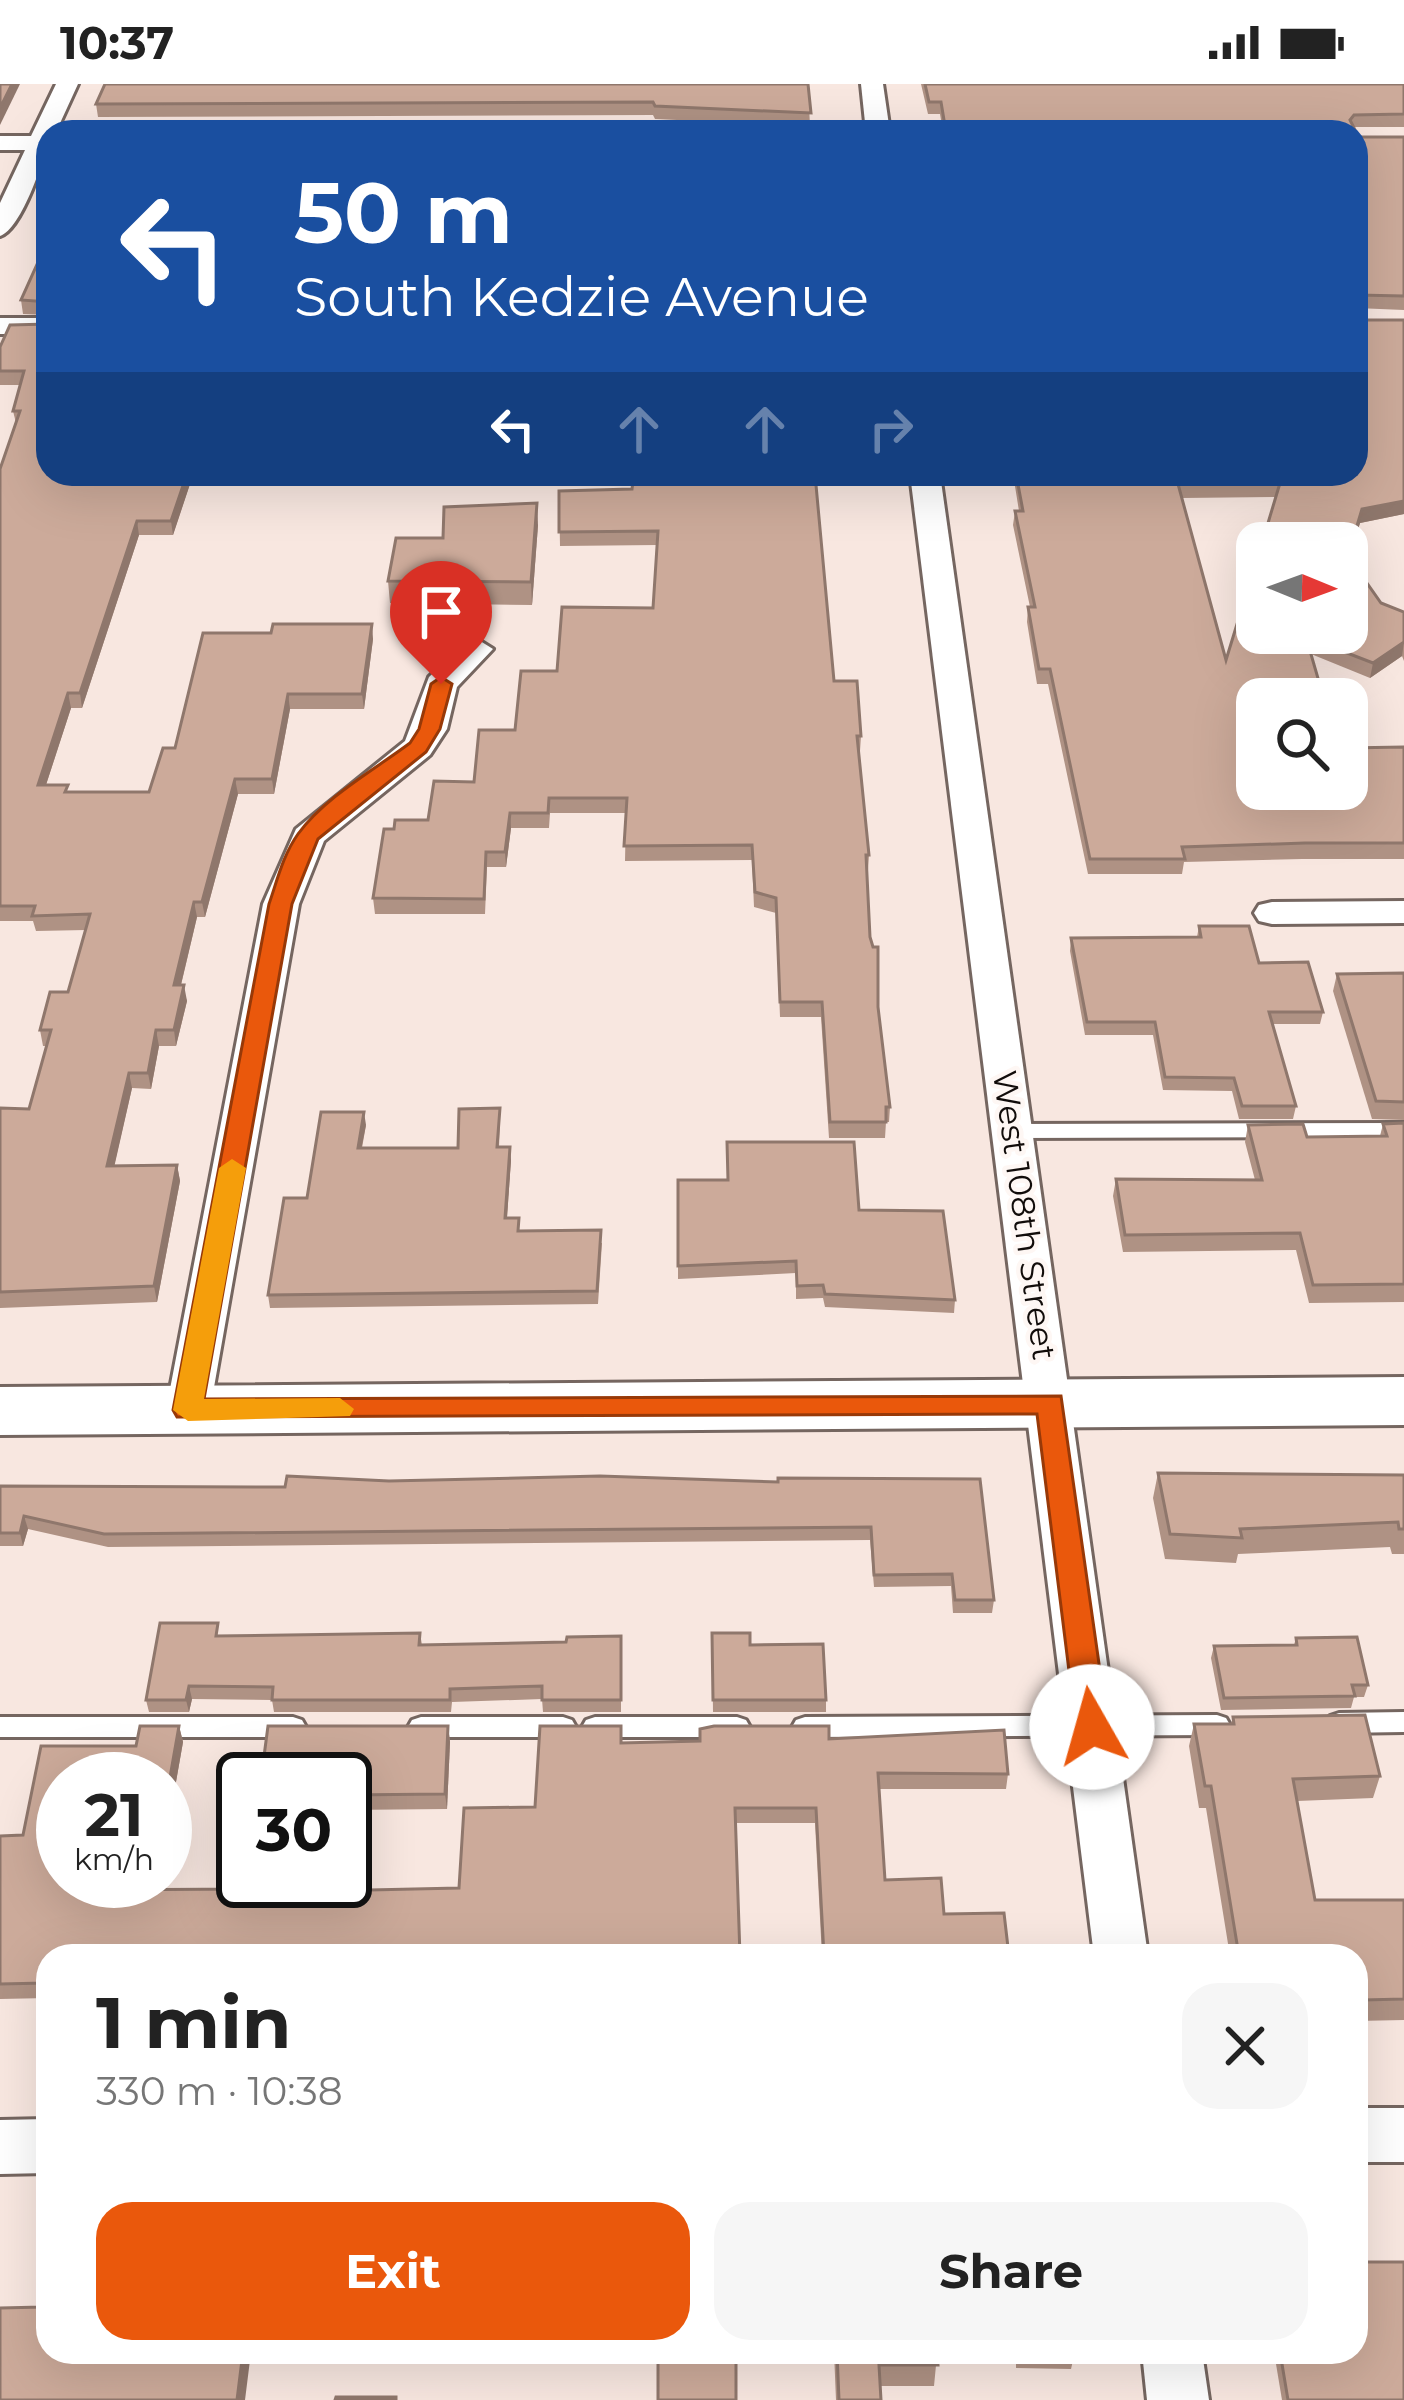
<!DOCTYPE html>
<html lang="en">
<head>
<meta charset="utf-8">
<style>
  :root { --surface:#fff; --page:#f6f6f6; --text:#222; --muted:#767676; --accent:#ea580c }
  body { margin:0; font-family:Montserrat,sans-serif; background:var(--page); color:var(--text); height:100vh; display:flex; flex-direction:column; font-size:45px; white-space:nowrap }
  * { box-sizing:border-box; margin:0 }
  p { font-size:39px; color:var(--muted) }
  .icon { flex:none; width:66px; height:66px; fill:none; stroke:currentColor; stroke-width:2; stroke-linecap:round; stroke-linejoin:round }
  .map { position:relative; flex:1; overflow:hidden }
  .sheet { position:absolute; left:36px; top:1860px; width:1332px; height:420px; display:flex; flex-direction:column; background:var(--surface); border-radius:36px; box-shadow:0 12px 48px #0002 }
  .sheet>* { flex:none }
  .hud { position:absolute; left:36px; top:36px; width:1332px; height:366px; border-radius:36px; box-shadow:0 12px 48px #0002; background:#1a4fa0; color:#fff; overflow:hidden }
  .needle { width:78px; rotate:91deg }
  .tools { position:absolute; left:1236px; top:438px; display:grid; gap:24px }
  .tools a { display:grid; place-items:center; width:132px; height:132px; border-radius:24px; background:var(--surface); box-shadow:0 12px 48px #0002; font-size:60px }
  .speed { position:absolute; left:36px; top:1668px; display:flex; gap:24px; font-size:60px; font-weight:700; text-align:center }
  .speed>* { display:grid; place-content:center; width:156px; height:156px; border-radius:50%; background:var(--surface); box-shadow:0 12px 48px #0002; line-height:1 }
  .speed small { font-size:30px; font-weight:400 }
  .speed .limit { border:6px solid #111; border-radius:18px; background:#fff; color:#111 }
  .pin { position:absolute; display:grid; place-items:center; width:102px; height:102px; color:#fff; margin:-123px -51px; border-radius:50% 50% 50% 0; rotate:-45deg; box-shadow:0 0 12px #0007 }
  .pin .icon { rotate:45deg }
  .me { position:absolute; width:132px; margin:-66px; rotate:353deg; stroke-linejoin:round; filter:drop-shadow(0 0 9px #0008) }
  .turn { display:flex; align-items:center; gap:42px; height:252px; padding:0 60px; font-size:54px }
  .turn .icon { width:156px; height:156px; stroke-width:2.5 }
  .turn b { display:block; font-size:84px; line-height:102px }
  .lanes { display:flex; align-items:center; height:114px; padding:0 60px; background:#0003; justify-content:center; gap:60px; direction:ltr }
  .lanes .off { opacity:.35 }
  .round { display:grid; place-items:center; flex:none; width:126px; height:126px; border-radius:36px; background:var(--page) }
  .summary { display:flex; align-items:center; justify-content:space-between; height:204px; padding:0 60px }
  h1 { font-size:72px; font-weight:700; line-height:90px }
  .action { display:flex; gap:24px; margin-top:auto; padding:24px 60px }
  .action a { flex:1; height:138px; border-radius:36px; background:var(--accent); color:#fff; font-size:48px; font-weight:700; line-height:138px; text-align:center }
  .action a+a { background:var(--page); color:var(--text) }
  .status { display:flex; justify-content:space-between; align-items:center; height:84px; padding:0 60px; background:var(--surface); direction:ltr }
  .status svg { height:33px; fill:currentColor }
  .map>svg:first-child { display:block }
</style>
</head>
<body>
<div class="status"><b>10:37</b><svg viewBox="0 0 49 12"><path d="M0 12V9h3v3zM5 12V6h3v6zM10 12V3h3v9zM15 12V0h3v12zM26 1h20v11H26zM47 4h2v5h-2z"/></svg></div>
<div class="map">
<svg width="1404" height="2316" viewBox="0 0 1404 2316">
  <rect width="100%" height="100%" fill="#f8e7e0"/>
  <g fill="none" stroke-linecap="round" stroke-linejoin="round">
    <defs>
      <g id="service">
        <path d="M 1404,1039 L 1404,1053 L 1014,1054 L 1004,1047 L 1014,1040 Z"/>
        <path d="M 1404,1628 L 1404,1648 L 1339,1649 L 1330,1646 L 1326,1639 L 1330,1632 L 1339,1629 Z"/>
        <path d="M 1217,1631 L 1226,1634 L 1230,1641 L 1226,1648 L 1217,1651 L 805,1653 L 796,1650 L 792,1643 L 796,1636 L 805,1633 Z"/>
        <path d="M 0,1633 L 293,1633 L 302,1636 L 306,1643 L 302,1650 L 293,1653 L 0,1653 Z"/>
        <path d="M 421,1633 L 563,1633 L 572,1636 L 576,1643 L 572,1650 L 563,1653 L 421,1653 L 412,1650 L 408,1643 L 412,1636 Z"/>
        <path d="M 595,1633 L 737,1633 L 746,1636 L 750,1643 L 746,1650 L 737,1653 L 595,1653 L 586,1650 L 582,1643 L 586,1636 Z"/>
      </g>
      <g id="minor">
        <path d="M 56,0 L 78,0 L 56,48 L 48,48 C 48,70 21,146 0,152 L 0,119 L 25,66 L 0,66 L 0,52 L 31,52 Z"/>
        <path d="M 861,0 L 883,0 L 890,48 L 866,48 Z"/>
        <rect x="0" y="234" width="48" height="16"/>
        <path d="M 910,390 L 940,390 L 1148,1872 L 1094,1872 Z"/>
        <path d="M 477,555 L 493,565 L 457,603 L 447,645 L 430,671 L 324,757 L 299,820 L 210,1326 L 204,1338 L 188,1343 L 172,1338 L 166,1326 L 263,820 L 296,745 L 405,657 L 429,593 L 466,558 Z"/>
        <path d="M 1404,817 L 1404,839 L 1272,840 L 1259,837 L 1254,829 L 1259,821 L 1272,818 Z"/>
        <rect x="1356" y="2024" width="48" height="54"/>
        <path d="M 48,2035 L 48,2089 L 0,2090 L 0,2036 Z"/>
        <path d="M 1142,2268 L 1202,2268 L 1209,2316 L 1147,2316 Z"/>
      </g>
      <path id="secondary" d="M 1404,1293 L 1404,1341 L 0,1351 L 0,1303 Z"/>
    </defs>
    <use href="#service" stroke="#756660" stroke-width="6"/>
    <use href="#minor" stroke="#756660" stroke-width="6"/>
    <use href="#secondary" stroke="#756660" stroke-width="6"/>
    <use href="#service" fill="#fff" fill-rule="evenodd"/>
    <use href="#minor" fill="#fff" fill-rule="evenodd"/>
    <use href="#secondary" fill="#fff" fill-rule="evenodd"/>
  </g>
  <g fill="#af9284" fill-rule="evenodd">
    <path d="M 808,0 L 810,42 L 655,35 L 653,31 L 98,33 L 96,20 Z"/>
    <path d="M 921,0 L 1404,0 L 1404,43 L 1353,43 L 1356,48 L 943,48 L 940,30 L 928,30 Z"/>
    <path d="M 1358,53 L 1404,53 L 1404,226 L 1356,224 Z"/>
    <path d="M 48,156 L 48,231 L 23,230 L 21,216 Z"/>
    <path d="M 1358,236 L 1404,236 L 1404,430 L 1360,439 L 1349,474 L 1381,519 L 1404,528 L 1404,577 L 1402,572 L 1370,594 L 1311,570 L 1257,705 L 1404,663 L 1404,775 L 1302,775 L 1184,778 L 1182,790 L 1088,790 L 1048,600 L 1037,600 L 1027,538 L 1028,523 L 1030,523 L 1013,441 L 1015,427 L 1019,427 L 1013,390 L 1356,390 ZM 1276,413 L 1226,576 L 1182,414 Z"/>
    <path d="M 0,263 L 192,394 L 173,451 L 139,451 L 82,624 L 71,624 L 46,701 L 69,708 L 149,708 L 175,664 L 373,555 L 364,625 L 290,625 L 274,710 L 238,710 L 205,833 L 197,833 L 181,901 L 187,917 L 176,962 L 159,962 L 151,1005 L 132,1004 L 114,1082 L 177,1081 L 180,1097 L 157,1218 L 0,1224 L 0,1024 L 29,1025 L 46,962 L 43,962 L 40,946 L 68,908 L 86,846 L 36,847 L 33,837 L 0,837 L 0,385 L 16,339 L 13,327 L 20,301 L 0,301 Z"/>
    <path d="M 632,405 L 834,597 L 861,652 L 860,667 L 858,667 L 869,771 L 868,786 L 866,786 L 870,853 L 890,1023 L 889,1038 L 886,1038 L 885,1054 L 829,1054 L 821,933 L 780,933 L 776,829 L 754,823 L 752,776 L 625,777 L 626,729 L 550,729 L 549,744 L 511,744 L 506,783 L 487,783 L 485,830 L 375,830 L 373,814 L 394,745 L 428,736 L 474,698 L 515,646 L 557,587 L 653,524 L 657,461 L 560,462 L 559,407 Z"/>
    <path d="M 538,441 L 532,521 L 390,519 L 388,497 L 443,454 Z"/>
    <path d="M 1199,842 L 1259,879 L 1323,928 L 1320,940 L 1272,940 L 1296,1022 L 1293,1035 L 1239,1035 L 1232,1007 L 1163,1006 L 1153,951 L 1085,951 L 1070,867 L 1071,854 L 1197,853 Z"/>
    <path d="M 1404,889 L 1404,1036 L 1372,1035 L 1333,907 L 1337,890 Z"/>
    <path d="M 500,1037 L 499,1063 L 511,1076 L 507,1134 L 519,1134 L 519,1147 L 602,1159 L 598,1220 L 270,1224 L 268,1211 L 307,1114 L 366,1041 L 362,1064 L 458,1064 Z"/>
    <path d="M 1404,1039 L 1404,1218 L 1309,1219 L 1296,1166 L 1123,1168 L 1113,1112 L 1116,1095 L 1255,1096 L 1245,1058 L 1248,1041 L 1307,1053 L 1380,1052 L 1383,1040 Z"/>
    <path d="M 678,1096 L 859,1126 L 955,1216 L 954,1229 L 825,1223 L 823,1214 L 796,1215 L 796,1189 L 678,1195 Z"/>
    <path d="M 1158,1389 L 1404,1391 L 1404,1470 L 1392,1470 L 1390,1463 L 1238,1470 L 1236,1479 L 1165,1475 L 1153,1414 Z"/>
    <path d="M 980,1395 L 994,1516 L 992,1529 L 953,1529 L 951,1502 L 874,1503 L 870,1456 L 108,1463 L 28,1445 L 23,1462 L 0,1462 L 0,1402 L 285,1403 L 389,1397 L 778,1398 Z"/>
    <path d="M 420,1549 L 422,1561 L 566,1558 L 621,1552 L 621,1628 L 543,1628 L 542,1615 L 452,1618 L 451,1628 L 274,1628 L 272,1616 L 192,1615 L 189,1628 L 149,1628 L 146,1616 L 221,1552 Z"/>
    <path d="M 712,1549 L 826,1616 L 826,1628 L 713,1628 Z"/>
    <path d="M 1296,1554 L 1368,1601 L 1364,1613 L 1354,1613 L 1351,1624 L 1221,1626 L 1211,1574 L 1214,1562 L 1294,1561 Z"/>
    <path d="M 1233,1633 L 1380,1692 L 1373,1714 L 1297,1717 L 1315,1816 L 1404,1816 L 1404,1936 L 1356,1937 L 1356,1872 L 1230,1872 L 1206,1724 L 1199,1724 L 1189,1662 L 1194,1640 L 1231,1640 Z"/>
    <path d="M 140,1642 L 179,1642 L 183,1658 L 170,1732 L 165,1732 L 165,1695 L 63,1695 L 63,1797 L 85,1797 L 84,1806 L 246,1805 L 248,1797 L 330,1797 L 328,1807 L 459,1804 L 464,1724 L 535,1723 L 540,1642 L 621,1642 L 621,1659 L 700,1657 L 700,1645 L 714,1642 L 829,1642 L 829,1655 L 1004,1646 L 1008,1690 L 1006,1705 L 879,1705 L 885,1796 L 941,1794 L 944,1830 L 1004,1829 L 1009,1872 L 822,1872 L 815,1739 L 736,1739 L 740,1872 L 48,1872 L 48,1914 L 0,1915 L 0,1752 L 23,1751 L 41,1662 L 136,1662 Z"/>
    <path d="M 448,1642 L 450,1658 L 447,1725 L 345,1726 L 345,1695 Z"/>
    <path d="M 448,2268 L 572,2268 L 449,2272 Z"/>
    <path d="M 834,2268 L 1075,2268 L 1071,2285 L 1016,2284 L 1016,2271 L 937,2271 L 934,2302 L 880,2302 L 881,2316 L 836,2316 Z"/>
    <path d="M 1274,2268 L 1356,2268 L 1404,2316 L 1282,2316 Z"/>
  </g>
  <g fill="#8f776c">
    <path d="M 12,0 L 20,0 L 0,41 L 0,24 Z"/>
    <path d="M 187,390 L 198,390 L 192,394 L 173,451 L 171,437 Z"/>
    <path d="M 1404,417 L 1404,430 L 1360,439 L 1347,480 L 1362,425 Z"/>
    <path d="M 537,419 L 538,441 L 532,521 L 531,498 Z"/>
    <path d="M 137,437 L 139,451 L 82,624 L 80,609 Z"/>
    <path d="M 372,540 L 373,555 L 364,625 L 362,610 Z"/>
    <path d="M 1404,558 L 1402,572 L 1370,594 L 1373,579 Z"/>
    <path d="M 68,609 L 71,624 L 41,716 L 38,701 Z"/>
    <path d="M 288,610 L 290,625 L 274,710 L 272,695 Z"/>
    <path d="M 235,695 L 238,710 L 205,833 L 202,818 Z"/>
    <path d="M 510,729 L 511,744 L 506,783 L 505,768 Z"/>
    <path d="M 194,818 L 197,833 L 177,917 L 174,901 Z"/>
    <path d="M 184,901 L 187,917 L 176,962 L 174,946 Z"/>
    <path d="M 156,946 L 159,962 L 151,1005 L 148,989 Z"/>
    <path d="M 129,989 L 132,1004 L 111,1097 L 107,1082 Z"/>
    <path d="M 364,1028 L 366,1041 L 359,1076 L 358,1064 Z"/>
    <path d="M 510,1063 L 511,1076 L 506,1147 L 505,1134 Z"/>
    <path d="M 177,1081 L 180,1097 L 157,1218 L 154,1202 Z"/>
    <path d="M 24,1432 L 28,1445 L 23,1462 L 20,1449 Z"/>
    <path d="M 189,1602 L 192,1615 L 189,1628 L 186,1616 Z"/>
    <path d="M 179,1642 L 183,1658 L 170,1732 L 166,1716 Z"/>
    <path d="M 448,1642 L 450,1658 L 447,1725 L 445,1710 Z"/>
    <path d="M 78,1797 L 85,1797 L 81,1821 L 76,1806 Z"/>
    <path d="M 243,2268 L 251,2268 L 245,2316 L 237,2316 Z"/>
  </g>
  <g fill="#ccaa9a" stroke="#8f776c" stroke-width="3" fill-rule="evenodd">
    <path d="M 0,0 L 12,0 L 0,24 Z"/>
    <path d="M 105,0 L 808,0 L 811,29 L 655,22 L 653,18 L 96,20 Z"/>
    <path d="M 925,0 L 1404,0 L 1404,30 L 1354,31 L 1350,36 L 1356,48 L 946,48 L 941,18 L 929,18 Z"/>
    <path d="M 1356,49 L 1358,53 L 1404,53 L 1404,212 L 1358,211 L 1356,222 Z"/>
    <path d="M 48,156 L 48,218 L 21,216 Z"/>
    <path d="M 1356,234 L 1358,236 L 1404,236 L 1404,417 L 1362,425 L 1348,472 L 1381,519 L 1404,528 L 1404,558 L 1373,579 L 1306,553 L 1324,615 L 1257,615 L 1257,705 L 1347,705 L 1347,664 L 1404,663 L 1404,759 L 1305,759 L 1182,763 L 1185,775 L 1090,775 L 1050,585 L 1039,585 L 1028,523 L 1035,523 L 1015,427 L 1023,427 L 1016,390 L 1356,390 ZM 1280,399 L 1262,459 L 1347,459 L 1347,549 L 1257,549 L 1257,475 L 1226,576 L 1178,400 Z"/>
    <path d="M 48,240 L 48,390 L 187,390 L 171,437 L 137,437 L 80,609 L 68,609 L 38,701 L 68,701 L 65,708 L 149,708 L 163,664 L 175,664 L 203,549 L 271,549 L 273,540 L 372,540 L 362,610 L 288,610 L 272,695 L 235,695 L 202,818 L 194,818 L 174,901 L 184,901 L 174,946 L 156,946 L 148,989 L 129,989 L 107,1082 L 177,1081 L 154,1202 L 0,1208 L 0,1024 L 29,1025 L 51,946 L 40,946 L 50,908 L 68,908 L 90,830 L 32,832 L 35,822 L 0,822 L 0,385 L 20,327 L 13,327 L 24,287 L 0,287 L 0,263 L 10,241 Z"/>
    <path d="M 634,390 L 815,390 L 834,597 L 857,597 L 861,652 L 857,652 L 869,771 L 866,771 L 870,853 L 873,863 L 878,863 L 878,923 L 890,1023 L 886,1023 L 886,1038 L 830,1038 L 822,918 L 780,918 L 776,814 L 755,808 L 752,761 L 624,762 L 627,714 L 549,714 L 548,729 L 510,729 L 505,768 L 486,768 L 484,815 L 373,814 L 384,745 L 394,745 L 395,736 L 428,736 L 434,697 L 474,698 L 479,646 L 515,646 L 521,587 L 557,587 L 562,523 L 653,524 L 658,447 L 559,448 L 559,407 L 632,405 Z"/>
    <path d="M 537,419 L 531,498 L 388,497 L 396,454 L 443,454 L 444,423 Z"/>
    <path d="M 1199,842 L 1249,842 L 1259,879 L 1308,878 L 1323,928 L 1269,928 L 1296,1022 L 1242,1022 L 1234,994 L 1165,993 L 1155,938 L 1087,938 L 1071,854 L 1201,853 Z"/>
    <path d="M 1404,889 L 1404,1018 L 1376,1017 L 1337,890 Z"/>
    <path d="M 500,1024 L 497,1063 L 510,1063 L 505,1134 L 519,1134 L 518,1147 L 601,1146 L 597,1207 L 268,1211 L 284,1114 L 307,1114 L 321,1028 L 364,1028 L 358,1064 L 458,1064 L 459,1025 Z"/>
    <path d="M 1404,1039 L 1404,1200 L 1313,1201 L 1300,1149 L 1125,1151 L 1116,1095 L 1262,1096 L 1248,1041 L 1303,1040 L 1307,1053 L 1387,1052 L 1383,1040 Z"/>
    <path d="M 727,1058 L 854,1058 L 859,1126 L 943,1127 L 955,1216 L 825,1210 L 823,1201 L 797,1202 L 796,1177 L 678,1182 L 678,1096 L 728,1096 Z"/>
    <path d="M 1158,1389 L 1404,1391 L 1404,1445 L 1399,1445 L 1398,1438 L 1240,1445 L 1242,1454 L 1170,1450 Z"/>
    <path d="M 287,1392 L 389,1397 L 600,1392 L 778,1398 L 778,1394 L 980,1395 L 994,1516 L 955,1516 L 952,1490 L 874,1491 L 871,1443 L 104,1450 L 24,1432 L 20,1449 L 0,1449 L 0,1402 L 285,1403 Z"/>
    <path d="M 160,1539 L 218,1539 L 216,1552 L 420,1549 L 419,1561 L 566,1558 L 567,1553 L 621,1552 L 621,1616 L 542,1616 L 542,1602 L 450,1605 L 450,1616 L 272,1616 L 273,1603 L 189,1602 L 186,1616 L 146,1616 Z"/>
    <path d="M 712,1549 L 750,1549 L 750,1561 L 823,1560 L 826,1616 L 713,1616 Z"/>
    <path d="M 1357,1553 L 1368,1601 L 1352,1601 L 1355,1612 L 1224,1614 L 1214,1562 L 1297,1561 L 1296,1554 Z"/>
    <path d="M 1365,1631 L 1380,1692 L 1293,1695 L 1315,1816 L 1404,1816 L 1404,1915 L 1363,1916 L 1356,1885 L 1356,1872 L 1239,1872 L 1211,1702 L 1205,1702 L 1194,1640 L 1234,1640 L 1233,1633 Z"/>
    <path d="M 140,1642 L 179,1642 L 166,1716 L 165,1695 L 63,1695 L 63,1797 L 78,1797 L 76,1806 L 246,1805 L 248,1797 L 325,1797 L 324,1807 L 459,1804 L 464,1724 L 535,1723 L 540,1642 L 621,1642 L 621,1659 L 700,1657 L 700,1645 L 714,1642 L 829,1642 L 829,1655 L 1004,1646 L 1008,1690 L 878,1689 L 885,1796 L 941,1794 L 944,1830 L 1004,1829 L 1009,1872 L 824,1872 L 816,1724 L 735,1724 L 740,1872 L 48,1872 L 48,1889 L 45,1899 L 0,1900 L 0,1752 L 23,1751 L 41,1662 L 136,1662 Z"/>
    <path d="M 268,1642 L 448,1642 L 445,1710 L 345,1711 L 345,1695 L 261,1695 Z"/>
    <path d="M 1356,2178 L 1404,2178 L 1404,2316 L 1288,2316 L 1280,2268 L 1356,2268 Z"/>
    <path d="M 48,2194 L 48,2268 L 243,2268 L 237,2316 L 0,2316 L 0,2224 L 42,2223 Z"/>
    <rect x="658" y="2268" width="78" height="48"/>
    <path d="M 837,2268 L 937,2268 L 938,2281 L 879,2281 L 881,2316 L 839,2316 Z"/>
    <path d="M 336,2313 L 396,2313 L 396,2316 L 335,2316 Z"/>
  </g>
  <path fill="#ea580c" stroke="#983908" stroke-width="3" d="M 441,593 L 452,600 L 440,645 L 426,668 L 318,755 L 292,820 L 204,1315 L 1061,1312 L 1108,1643 L 1104,1653 L 1092,1657 L 1080,1653 L 1076,1643 L 1037,1330 L 177,1333 L 173,1326 L 269,820 C 277,797 283,771 298,750 C 325,713 374,686 410,659 L 419,645 L 431,600 Z"/>
  <path fill="#f59e0b" d="M 232,1075 L 246,1084 L 204,1315 L 340,1314 L 354,1325 L 350,1332 L 188,1337 L 173,1326 L 219,1084 Z"/>
  <g text-anchor="middle" stroke-width="9" stroke-linejoin="round" paint-order="stroke">
    <g font-size="33" fill="#110c0a" stroke="#fef7f4">
      <text transform="translate(1025 1131) rotate(82)" y="12">West 108th Street</text>
    </g>
  </g>
</svg>
<div class="tools">
<a><svg class="needle" viewBox="-14 -14 28 28"><path d="M0-13l5 13h-10z" fill="#e53935"/><path d="M0 13l5-13h-10z" fill="#767676"/></svg></a>
<a><svg class="icon" aria-label="search" viewBox="0 0 24 24"><circle cx="10" cy="10" r="6"/><path d="M15 15l6 6"/></svg></a>
</div>
<div class="speed"><div>21<small>km/h</small></div><div class="limit">30</div></div>
<div class="pin" style="left:441px;top:600px;background:#d93025"><svg class="icon" aria-label="arrive" viewBox="0 0 24 24"><path d="M6 21V4h12l-3 4 3 4H6"/></svg></div>
<svg class="me" style="left:1092px;top:1643px" viewBox="-20 -20 40 40"><circle r="19" fill="#fff"/><path d="M0-13L10 11 0 6-10 11z" fill="#ea580c"/></svg>
<div class="hud">
<div class="turn"><svg class="icon" aria-label="left" viewBox="0 0 24 24"><path d="M17 20v-9H6M10 6l-5 5 5 5"/></svg><div><b>50 m</b>South Kedzie Avenue</div></div>
<div class="lanes"><svg class="icon" aria-label="left" viewBox="0 0 24 24"><path d="M17 20v-9H6M10 6l-5 5 5 5"/></svg><svg class="icon off" aria-label="ahead" viewBox="0 0 24 24"><path d="M12 20V5M6 11l6-6 6 6"/></svg><svg class="icon off" aria-label="ahead" viewBox="0 0 24 24"><path d="M12 20V5M6 11l6-6 6 6"/></svg><svg class="icon off" aria-label="right" viewBox="0 0 24 24"><path d="M7 20v-9h11M14 6l5 5-5 5"/></svg></div>
</div>
<section class="sheet">
<div class="summary"><div><h1>1 min</h1><p>330 m · 10:38</p></div><a class="round"><svg class="icon" aria-label="close" viewBox="0 0 24 24"><path d="M6 6l12 12M18 6L6 18"/></svg></a></div>
<div class="action"><a>Exit</a><a>Share</a></div>
</section>
</div>
</body>
</html>
